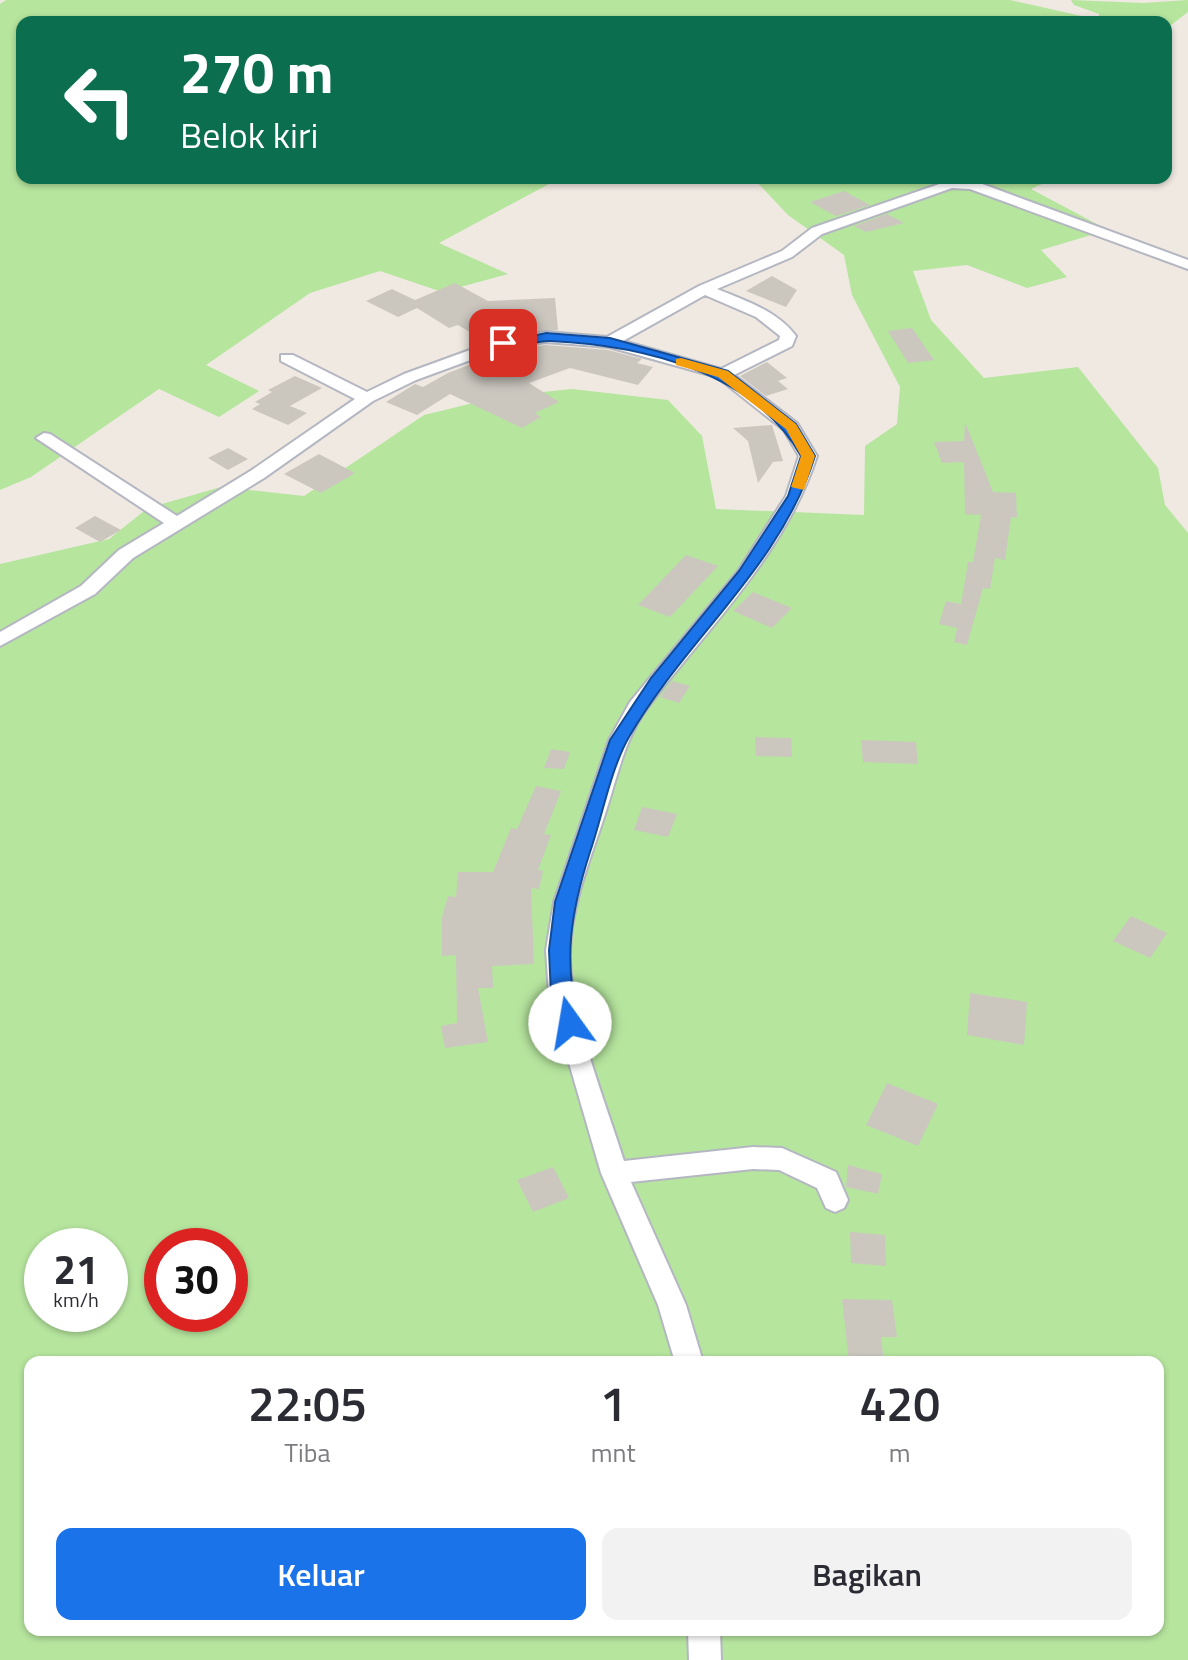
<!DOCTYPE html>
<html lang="id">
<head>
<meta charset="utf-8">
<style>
  :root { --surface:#fff; --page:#f2f2f3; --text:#2b2b33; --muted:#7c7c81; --accent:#1a73e8 }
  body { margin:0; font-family:"Titillium Web",sans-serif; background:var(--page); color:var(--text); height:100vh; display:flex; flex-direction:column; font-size:30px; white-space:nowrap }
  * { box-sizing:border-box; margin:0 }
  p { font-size:26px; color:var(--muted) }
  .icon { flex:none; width:44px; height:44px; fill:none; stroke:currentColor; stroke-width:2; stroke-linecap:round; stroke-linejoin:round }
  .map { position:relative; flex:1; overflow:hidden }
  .sheet { position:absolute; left:24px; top:1356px; width:1140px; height:280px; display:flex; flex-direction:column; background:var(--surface); border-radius:16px; box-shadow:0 2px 6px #0004 }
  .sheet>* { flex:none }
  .top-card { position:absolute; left:16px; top:16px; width:1156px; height:168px; border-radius:16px; box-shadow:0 2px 6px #0004; background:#0b6e4f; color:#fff; overflow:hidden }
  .speed { position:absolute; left:24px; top:1228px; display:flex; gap:16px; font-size:40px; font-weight:700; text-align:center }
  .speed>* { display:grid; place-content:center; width:104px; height:104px; border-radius:50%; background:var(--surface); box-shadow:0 2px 6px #0004; line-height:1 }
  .speed small { font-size:20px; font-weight:400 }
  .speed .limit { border:12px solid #d22; background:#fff; color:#111 }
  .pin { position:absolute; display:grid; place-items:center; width:68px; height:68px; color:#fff; margin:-34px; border-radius:16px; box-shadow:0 4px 12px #0006 }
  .me { position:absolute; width:88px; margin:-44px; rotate:347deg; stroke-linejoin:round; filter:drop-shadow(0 0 6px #0008) }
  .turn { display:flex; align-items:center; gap:28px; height:168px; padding:0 32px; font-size:36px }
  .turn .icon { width:104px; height:104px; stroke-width:2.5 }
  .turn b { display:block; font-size:56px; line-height:68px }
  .eta { display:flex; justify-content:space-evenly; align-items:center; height:136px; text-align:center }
  .eta b { font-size:48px; font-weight:600; line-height:56px }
  .action { display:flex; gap:16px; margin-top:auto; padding:16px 32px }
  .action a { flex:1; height:92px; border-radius:16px; background:var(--accent); color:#fff; font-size:32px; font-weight:600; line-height:92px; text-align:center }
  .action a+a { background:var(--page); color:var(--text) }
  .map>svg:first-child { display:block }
</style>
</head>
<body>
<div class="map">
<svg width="1188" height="1660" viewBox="0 0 1188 1660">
  <rect width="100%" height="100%" fill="#efe9e1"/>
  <g fill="#b6e59e" fill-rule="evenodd">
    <path d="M 6,0 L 1010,0 L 1099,20 L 1099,14 L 1074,5 L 1071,0 L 1143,3 L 1188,0 L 1188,12 L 1166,29 L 1166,22 L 22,22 L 22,178 L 560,178 L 439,243 L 508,274 L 442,292 L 380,271 L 310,293 L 206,365 L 259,391 L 219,417 L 159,389 L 31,477 L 0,490 L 0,4 Z"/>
    <path d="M 758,178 L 1055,178 L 1031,189 L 1108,230 L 1041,250 L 1067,277 L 1027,288 L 967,265 L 913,271 L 931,320 L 984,378 L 1078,367 L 1158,468 L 1165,505 L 1188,533 L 1188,1660 L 0,1660 L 0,564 L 109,539 L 148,508 L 221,487 L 304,496 L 424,415 L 502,396 L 572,389 L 668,400 L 702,436 L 716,509 L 864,515 L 865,446 L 897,424 L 900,387 L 852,295 L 844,255 L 788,215 L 756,181 ZM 42,1246 L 110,1246 L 110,1314 L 42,1314 ZM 162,1246 L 230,1246 L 230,1314 L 162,1314 ZM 30,1362 L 1158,1362 L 1158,1630 L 30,1630 Z"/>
  </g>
  <g fill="#cbc7bf">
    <path d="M 844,191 L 870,205 L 836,216 L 810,202 Z"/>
    <path d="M 887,214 L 904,223 L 866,232 L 854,226 Z"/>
    <path d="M 772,276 L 797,290 L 786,307 L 746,291 Z"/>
    <path d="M 455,283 L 488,301 L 555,298 L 558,330 L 503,335 L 485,341 L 458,325 L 449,328 L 417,308 L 398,317 L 366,301 L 392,289 L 415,300 Z"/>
    <path d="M 912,328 L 934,360 L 908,363 L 888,331 Z"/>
    <path d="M 546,345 L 608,350 L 642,359 L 637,363 L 653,367 L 638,385 L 570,368 L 529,383 L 559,402 L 535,413 L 541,417 L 522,428 L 450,394 L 417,415 L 386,402 L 415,384 L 423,387 L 448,373 L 507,350 Z"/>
    <path d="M 767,362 L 787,378 L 778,381 L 788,389 L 766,396 L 740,376 Z"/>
    <path d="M 295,376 L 322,388 L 290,406 L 307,413 L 288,425 L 252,409 L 260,404 L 255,402 L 272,392 L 268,390 Z"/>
    <path d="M 965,422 L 993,492 L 1016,493 L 1017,518 L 1011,517 L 1005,560 L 995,558 L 990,589 L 983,588 L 967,645 L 954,642 L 957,628 L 939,624 L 946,601 L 961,604 L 968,562 L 973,562 L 981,515 L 965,514 L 964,462 L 942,463 L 934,442 L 964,441 Z"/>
    <path d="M 772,425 L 783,461 L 773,462 L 758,483 L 748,441 L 733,428 Z"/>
    <path d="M 228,448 L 248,459 L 228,470 L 208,458 Z"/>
    <path d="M 319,454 L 355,473 L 321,493 L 284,474 Z"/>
    <path d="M 95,516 L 121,530 L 100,542 L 75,528 Z"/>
    <path d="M 686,555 L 718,566 L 670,617 L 638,605 Z"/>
    <path d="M 753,592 L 792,608 L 772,628 L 733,611 Z"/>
    <path d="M 672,681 L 690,686 L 679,703 L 660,697 Z"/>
    <path d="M 755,737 L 791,738 L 792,757 L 756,756 Z"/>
    <path d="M 861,740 L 916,742 L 918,764 L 863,762 Z"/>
    <path d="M 551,749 L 570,752 L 564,769 L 544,768 Z"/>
    <path d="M 536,786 L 561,791 L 544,834 L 551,835 L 538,870 L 543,871 L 539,889 L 531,888 L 534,964 L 492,966 L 493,988 L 478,988 L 488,1042 L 445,1048 L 441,1026 L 457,1023 L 456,955 L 442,956 L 442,917 L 448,896 L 456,897 L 458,872 L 493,872 L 511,828 L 517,829 Z"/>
    <path d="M 642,807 L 677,814 L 668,837 L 634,830 Z"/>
    <path d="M 1131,916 L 1167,933 L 1150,958 L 1113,941 Z"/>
    <path d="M 970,993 L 1027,1002 L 1024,1045 L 967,1035 Z"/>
    <path d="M 887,1083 L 938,1104 L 918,1146 L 866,1125 Z"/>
    <path d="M 848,1165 L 882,1174 L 878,1194 L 846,1187 Z"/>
    <path d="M 553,1167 L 569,1198 L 533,1212 L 517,1180 Z"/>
    <path d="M 850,1232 L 885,1235 L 886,1266 L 851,1263 Z"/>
    <path d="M 842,1299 L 892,1300 L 897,1337 L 881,1337 L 884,1362 L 849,1362 Z"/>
  </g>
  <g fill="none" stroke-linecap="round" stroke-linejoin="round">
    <defs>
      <g id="minor">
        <path d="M 951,180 L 977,182 L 1188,260 L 1188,269 L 970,189 L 952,188 L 822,234 L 792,257 L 717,289 C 746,301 776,310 796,336 L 792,346 L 734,375 L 797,423 L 817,456 C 785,554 709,626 648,707 C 625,737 617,778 605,814 C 591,858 572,902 570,949 C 567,1007 606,1103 624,1161 L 753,1147 L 782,1148 L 836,1172 L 848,1200 L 844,1208 L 835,1212 L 826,1208 L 817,1188 L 779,1170 L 753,1169 L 631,1182 L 686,1305 L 703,1362 L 675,1362 L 658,1305 L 601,1173 L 549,994 L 546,950 L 554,902 L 609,740 L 630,702 L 738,571 L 786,496 L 799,456 L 784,430 L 717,377 L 609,347 L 546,342 L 506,347 L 416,380 L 373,401 L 264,478 L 133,558 L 95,594 L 0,646 L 0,632 L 81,586 L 119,550 L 164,523 L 36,438 L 44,433 L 50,434 L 177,516 L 252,470 L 355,399 L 281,361 L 281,355 L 293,355 L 367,392 L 404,374 L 503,338 L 546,332 L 607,337 L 699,286 L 782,251 L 812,228 ZM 705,295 L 756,317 L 780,336 L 779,340 L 721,369 L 623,341 Z"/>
        <path d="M 688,1630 L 720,1630 L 721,1660 L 689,1660 Z"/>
      </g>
    </defs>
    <use href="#minor" stroke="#b4b7c1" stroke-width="4"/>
    <use href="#minor" fill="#fff" fill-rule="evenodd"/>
  </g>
  <path fill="#1a73e8" stroke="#114b97" stroke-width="2" d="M 546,333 L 610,338 L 728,371 L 796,424 L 815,456 C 780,568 686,638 629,737 C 611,768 602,817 590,852 C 571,911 562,963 580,1023 L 570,1031 L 559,1023 L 551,994 L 549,950 L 555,902 L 610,740 L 651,678 L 739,571 L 788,496 L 801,456 C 753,371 641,345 550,341 C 534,340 509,352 497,343 Z"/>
  <path fill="#f59e0b" d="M 681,358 L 728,371 L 796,424 L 815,456 L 804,490 L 791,487 L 801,456 L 786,429 L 718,377 L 676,365 L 676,359 Z"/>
</svg>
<div class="speed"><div>21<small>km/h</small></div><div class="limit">30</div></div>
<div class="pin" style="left:503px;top:343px;background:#d93025"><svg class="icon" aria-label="arrive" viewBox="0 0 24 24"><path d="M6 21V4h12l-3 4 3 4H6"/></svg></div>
<svg class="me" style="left:570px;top:1023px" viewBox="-20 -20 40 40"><circle r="19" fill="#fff"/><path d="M0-13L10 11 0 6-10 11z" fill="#1a73e8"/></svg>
<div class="top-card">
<div class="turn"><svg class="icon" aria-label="left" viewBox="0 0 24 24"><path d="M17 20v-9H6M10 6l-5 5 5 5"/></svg><div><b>270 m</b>Belok kiri</div></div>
</div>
<section class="sheet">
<div class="eta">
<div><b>22:05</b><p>Tiba</p></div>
<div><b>1</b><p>mnt</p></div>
<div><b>420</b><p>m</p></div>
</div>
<div class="action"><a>Keluar</a><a>Bagikan</a></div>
</section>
</div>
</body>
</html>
